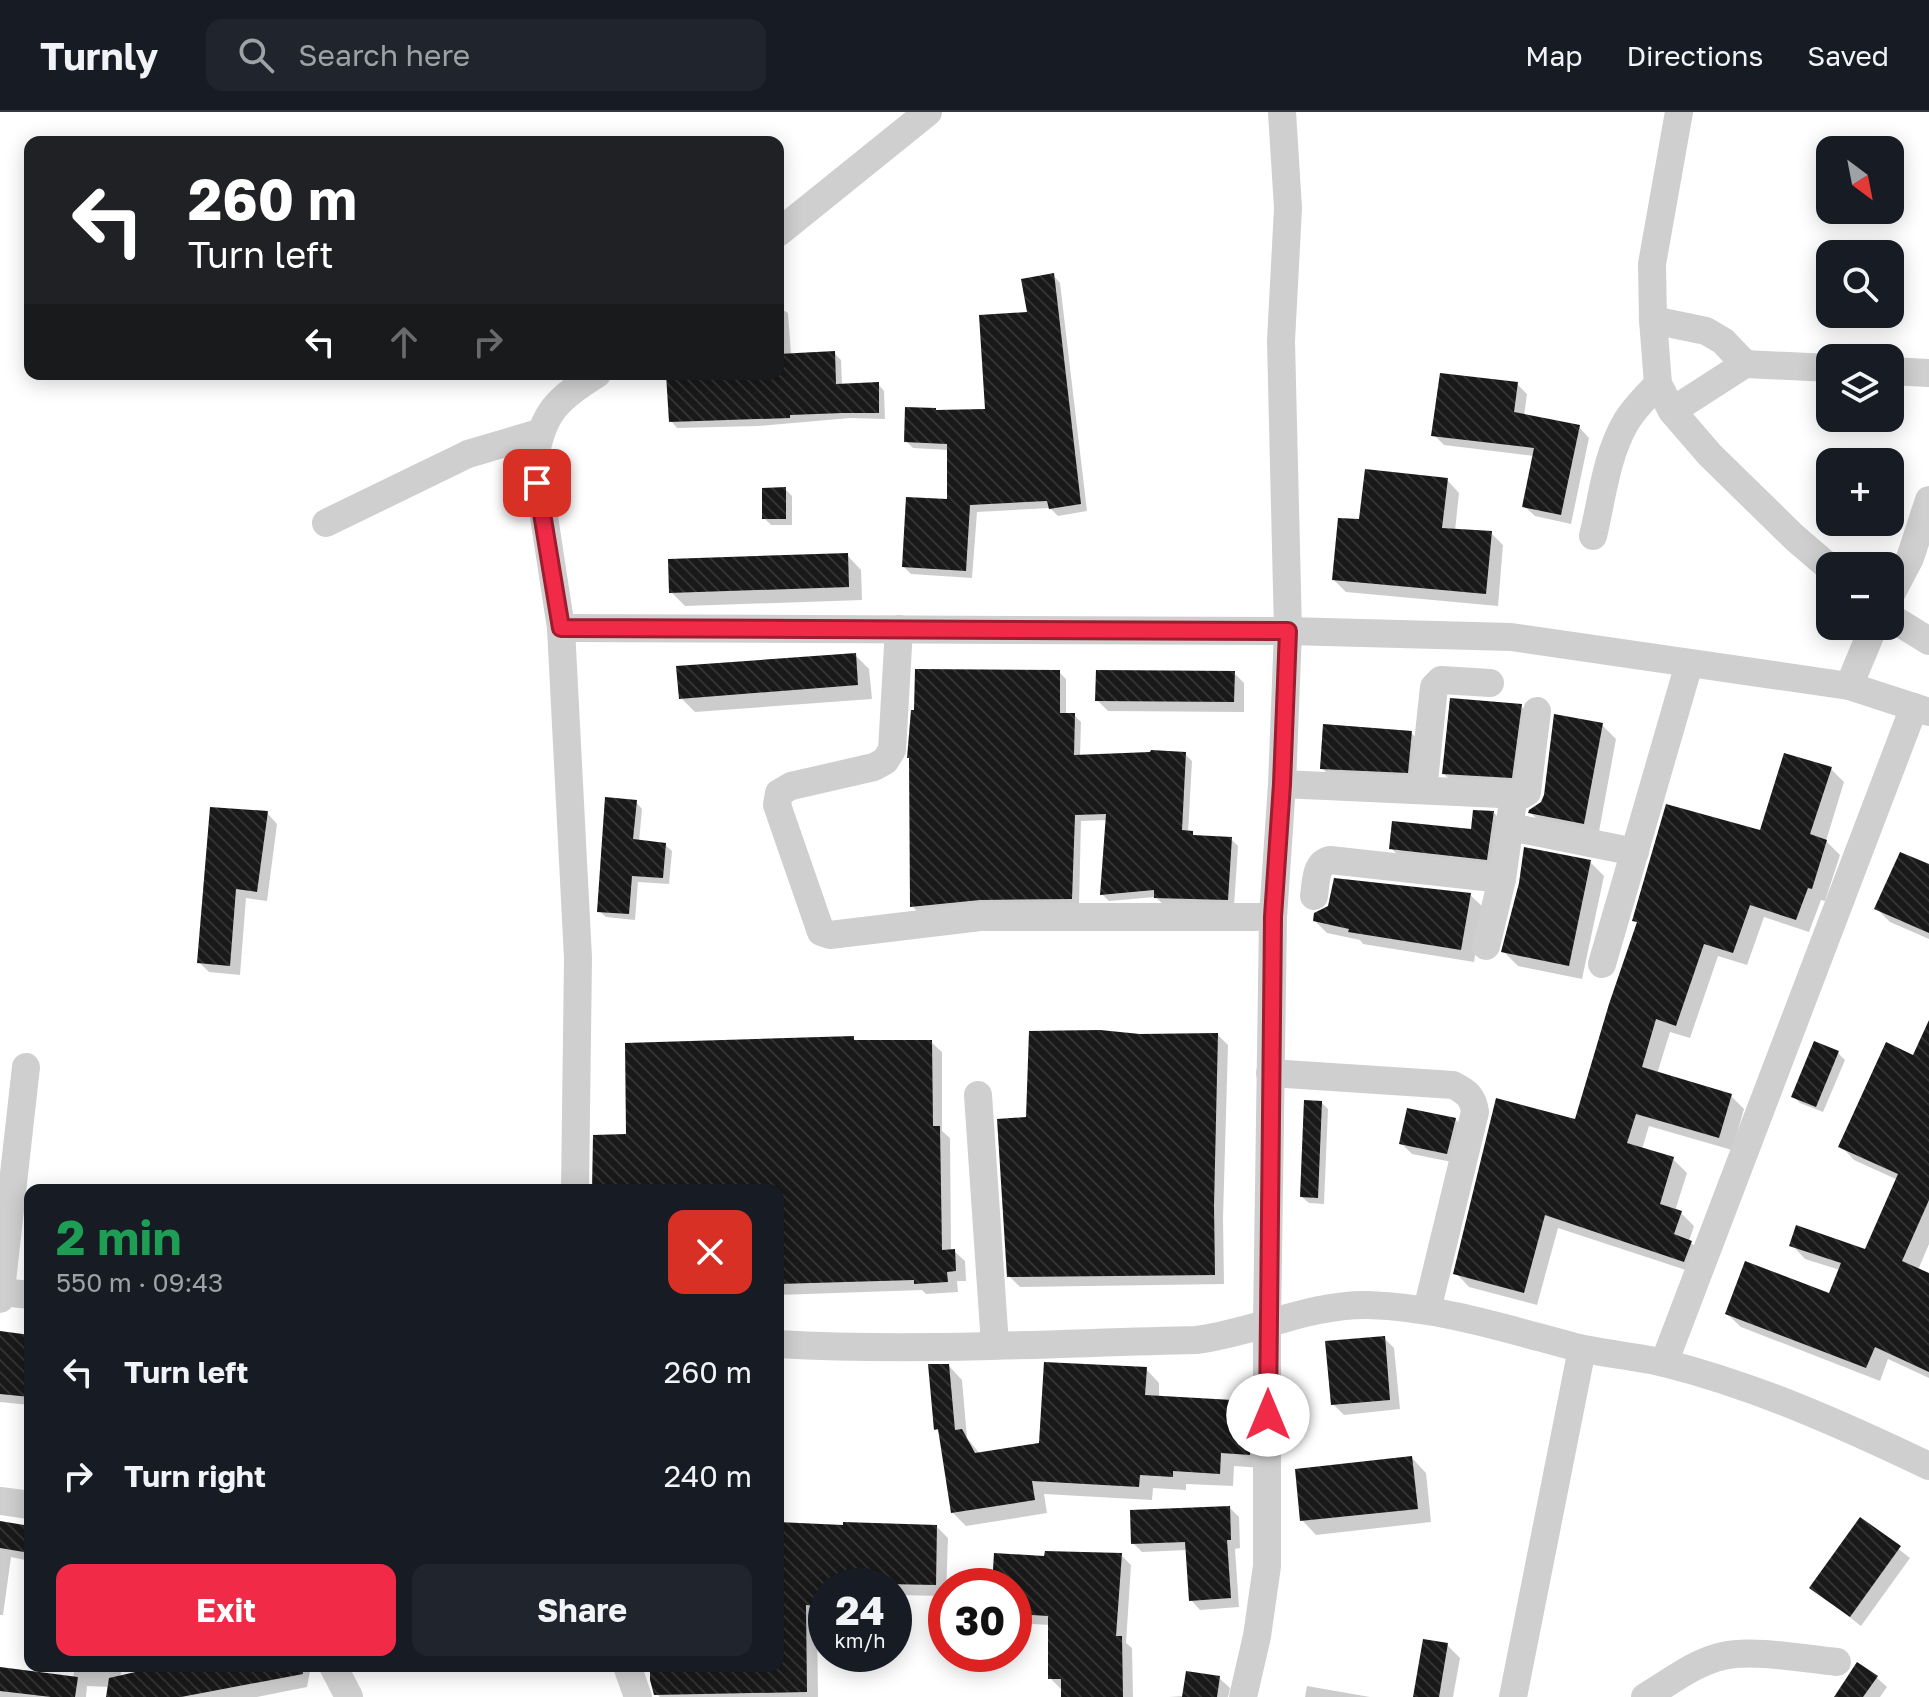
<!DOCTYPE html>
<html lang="en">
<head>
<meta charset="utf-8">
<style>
  :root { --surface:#171b24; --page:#20242c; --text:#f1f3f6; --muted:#9ea1a6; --line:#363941; --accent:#f12b47 }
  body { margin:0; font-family:"Golos Text",sans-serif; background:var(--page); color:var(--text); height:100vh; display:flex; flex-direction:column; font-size:30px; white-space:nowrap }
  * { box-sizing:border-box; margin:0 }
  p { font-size:26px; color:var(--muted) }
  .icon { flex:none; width:44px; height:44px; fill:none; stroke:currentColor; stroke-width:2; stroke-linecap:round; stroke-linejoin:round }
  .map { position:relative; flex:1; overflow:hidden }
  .panel { position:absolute; left:24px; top:1072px; width:760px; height:488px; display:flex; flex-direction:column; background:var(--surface); border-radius:16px; box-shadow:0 4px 20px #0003 }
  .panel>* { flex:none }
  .guide { position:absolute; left:24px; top:24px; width:760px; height:244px; border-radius:16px; box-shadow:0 4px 20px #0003; background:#202124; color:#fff; overflow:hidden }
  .needle { width:52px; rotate:148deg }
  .tools { position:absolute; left:1816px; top:24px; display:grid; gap:16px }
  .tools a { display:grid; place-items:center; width:88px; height:88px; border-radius:16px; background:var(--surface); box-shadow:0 4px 20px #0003; font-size:40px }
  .speed { position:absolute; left:808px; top:1456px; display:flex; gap:16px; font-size:40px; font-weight:700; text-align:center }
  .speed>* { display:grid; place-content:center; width:104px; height:104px; border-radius:50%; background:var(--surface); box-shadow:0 4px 20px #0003; line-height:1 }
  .speed small { font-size:20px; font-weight:400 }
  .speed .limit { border:12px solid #d22; background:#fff; color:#111 }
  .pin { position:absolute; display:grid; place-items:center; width:68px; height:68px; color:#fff; margin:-34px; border-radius:16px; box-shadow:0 4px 12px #0006 }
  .me { position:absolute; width:88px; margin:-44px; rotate:0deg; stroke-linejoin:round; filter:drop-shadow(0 0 6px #0008) }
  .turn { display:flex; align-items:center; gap:28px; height:168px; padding:0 32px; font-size:36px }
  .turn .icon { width:104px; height:104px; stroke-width:2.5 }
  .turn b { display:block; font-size:56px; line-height:68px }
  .lanes { display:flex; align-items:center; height:76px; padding:0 32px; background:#0003; justify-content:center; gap:40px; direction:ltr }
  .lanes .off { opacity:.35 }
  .round { display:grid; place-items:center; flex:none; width:84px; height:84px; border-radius:16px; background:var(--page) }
  .overview { display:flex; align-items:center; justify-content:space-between; height:136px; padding:0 32px }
  h1 { font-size:48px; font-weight:700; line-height:60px; color:#1e9e55 }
  .action { display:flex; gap:16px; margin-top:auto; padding:16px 32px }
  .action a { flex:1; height:92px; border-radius:16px; background:var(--accent); color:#fff; font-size:32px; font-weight:700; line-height:92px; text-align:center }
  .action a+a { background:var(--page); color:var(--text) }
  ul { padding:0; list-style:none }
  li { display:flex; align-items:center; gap:24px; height:104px; padding:0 32px }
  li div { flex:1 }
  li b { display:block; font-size:30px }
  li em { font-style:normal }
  header { display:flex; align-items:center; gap:48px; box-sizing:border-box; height:112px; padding:0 40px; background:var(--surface); border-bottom:2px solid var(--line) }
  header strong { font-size:38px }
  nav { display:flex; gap:44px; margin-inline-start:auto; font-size:28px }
  .search { width:560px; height:72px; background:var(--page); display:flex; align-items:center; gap:20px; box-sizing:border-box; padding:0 28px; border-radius:16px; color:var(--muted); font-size:30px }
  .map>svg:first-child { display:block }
</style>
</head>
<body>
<header>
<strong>Turnly</strong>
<div class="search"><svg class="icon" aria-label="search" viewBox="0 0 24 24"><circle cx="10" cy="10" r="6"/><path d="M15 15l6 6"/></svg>Search here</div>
<nav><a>Map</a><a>Directions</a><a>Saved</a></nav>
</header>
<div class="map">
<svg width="1929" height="1585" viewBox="0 0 1929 1585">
  <defs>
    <pattern id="building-back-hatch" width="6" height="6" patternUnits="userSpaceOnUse" patternTransform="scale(2)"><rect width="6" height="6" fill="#191919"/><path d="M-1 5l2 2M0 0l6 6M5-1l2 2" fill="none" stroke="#323232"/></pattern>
  </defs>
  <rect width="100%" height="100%" fill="#fff"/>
  <g fill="#0003">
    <path d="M 1053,163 L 1060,171 L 1087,399 L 1058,404 L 1050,396 L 977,400 L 972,466 L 911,462 L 904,455 L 949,389 L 949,338 L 913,336 L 906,329 L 937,300 L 987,299 L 1029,202 Z"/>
    <path d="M 778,195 L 788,201 L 791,243 L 834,241 L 841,248 L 842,273 L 878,272 L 884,279 L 885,307 L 850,306 L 758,314 L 677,316 L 671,309 L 667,262 L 778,262 Z"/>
    <path d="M 1517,272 L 1527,282 L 1524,304 L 1579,315 L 1589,326 L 1571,412 L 1535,404 L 1524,394 L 1535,344 L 1444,333 L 1434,323 Z"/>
    <path d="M 1447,368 L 1459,381 L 1455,419 L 1491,421 L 1503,433 L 1498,494 L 1346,480 L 1334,468 L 1361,409 Z"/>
    <path d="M 785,377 L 792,384 L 792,413 L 771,413 L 764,406 Z"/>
    <path d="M 847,443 L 861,458 L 862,488 L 685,494 L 671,480 Z"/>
    <path d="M 855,543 L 869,557 L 872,587 L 695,600 L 681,586 Z"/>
    <path d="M 1059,560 L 1066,567 L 1066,603 L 1074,603 L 1081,610 L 1080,644 L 1185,642 L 1192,649 L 1188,721 L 1196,725 L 1231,727 L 1238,734 L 1234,794 L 1163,792 L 1155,785 L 1109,789 L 1102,782 L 1108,708 L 1081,709 L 1079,793 L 919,801 L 912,794 Z"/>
    <path d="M 1234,561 L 1244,571 L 1244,600 L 1108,599 L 1097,588 Z"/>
    <path d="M 1521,594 L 1535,608 L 1525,679 L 1458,676 L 1444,662 Z"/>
    <path d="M 1602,613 L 1616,627 L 1598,725 L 1545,715 L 1531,701 L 1542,691 Z"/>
    <path d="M 1411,621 L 1422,631 L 1418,670 L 1332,666 L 1322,656 Z"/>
    <path d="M 1831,657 L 1844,670 L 1826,729 L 1840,743 L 1825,789 L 1821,788 L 1809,820 L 1764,805 L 1747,853 L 1718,844 L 1690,926 L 1670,920 L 1657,962 L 1731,984 L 1744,997 L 1732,1038 L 1649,1014 L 1642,1037 L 1673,1047 L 1687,1061 L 1675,1099 L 1681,1101 L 1694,1114 L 1689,1129 L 1705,1144 L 1698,1162 L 1558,1116 L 1537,1193 L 1469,1175 L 1456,1161 L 1577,1009 L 1639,812 L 1634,808 L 1761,721 Z"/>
    <path d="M 636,690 L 642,697 L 639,730 L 665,733 L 672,739 L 669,772 L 638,770 L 635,808 L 606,805 L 599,799 Z"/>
    <path d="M 267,701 L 277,712 L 267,789 L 246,786 L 240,863 L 209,860 L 199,850 Z"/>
    <path d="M 1494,701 L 1504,711 L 1497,758 L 1402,747 L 1392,737 L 1473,719 Z"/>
    <path d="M 1590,750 L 1604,764 L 1582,867 L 1518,854 L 1504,840 Z"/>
    <path d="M 1929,754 L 1929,827 L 1890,810 L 1877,797 Z"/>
    <path d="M 1470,783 L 1483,795 L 1474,850 L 1363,832 L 1360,828 L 1327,821 L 1315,809 Z"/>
    <path d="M 1929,913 L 1929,1132 L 1918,1158 L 1929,1164 L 1929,1266 L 1888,1247 L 1880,1269 L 1741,1215 L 1727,1202 L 1830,1184 L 1840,1158 L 1805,1147 L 1792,1133 L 1866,1139 L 1898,1068 L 1854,1048 L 1841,1034 L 1914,945 Z"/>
    <path d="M 1218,923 L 1228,933 L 1223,1106 L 1224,1172 L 1020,1175 L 1009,1164 L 1028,1007 Z"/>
    <path d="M 853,926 L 857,930 L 931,930 L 942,940 L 942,1019 L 950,1026 L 951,1139 L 954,1139 L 965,1149 L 966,1169 L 957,1169 L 958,1180 L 926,1182 L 922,1178 L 778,1183 L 778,1078 L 593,1078 L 628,1024 Z"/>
    <path d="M 1838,941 L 1845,948 L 1823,1000 L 1800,991 L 1793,984 Z"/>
    <path d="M 1321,990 L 1328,997 L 1324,1092 L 1309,1091 L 1302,1085 Z"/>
    <path d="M 1455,1007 L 1466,1018 L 1457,1051 L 1412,1042 L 1401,1031 Z"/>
    <path d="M 0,1220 L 30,1224 L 30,1293 L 0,1290 Z"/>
    <path d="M 1384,1226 L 1394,1236 L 1400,1297 L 1344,1303 L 1333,1292 Z"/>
    <path d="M 949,1254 L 962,1268 L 967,1326 L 980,1342 L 1041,1333 L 1146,1257 L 1159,1271 L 1159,1286 L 1249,1291 L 1263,1305 L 1263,1356 L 1234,1354 L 1233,1374 L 1186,1372 L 1186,1378 L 1153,1376 L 1152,1388 L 1044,1382 L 1047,1401 L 966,1414 L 952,1400 L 941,1322 L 936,1317 Z"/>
    <path d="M 1412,1346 L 1426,1361 L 1431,1410 L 1316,1423 L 1302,1408 Z"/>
    <path d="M 1230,1396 L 1239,1405 L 1240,1436 L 1235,1437 L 1239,1495 L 1200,1498 L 1191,1488 L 1187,1438 L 1142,1440 L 1133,1431 Z"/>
    <path d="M 1861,1408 L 1910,1446 L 1861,1514 L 1812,1476 Z"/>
    <path d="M 0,1411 L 30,1415 L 30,1449 L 11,1445 L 3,1503 L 0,1503 Z"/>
    <path d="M 778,1412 L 845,1416 L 937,1415 L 948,1426 L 946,1484 L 894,1483 L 894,1474 L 826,1474 L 826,1505 L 817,1504 L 818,1585 L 660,1585 L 656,1582 L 652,1554 L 778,1554 Z"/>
    <path d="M 1121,1443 L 1131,1453 L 1126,1531 L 1132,1536 L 1133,1585 L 1074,1585 L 1074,1577 L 1061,1577 L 1050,1566 L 1050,1513 L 1014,1511 L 1014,1474 L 994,1474 L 1046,1446 Z"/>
    <path d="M 1447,1533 L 1460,1546 L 1453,1585 L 1415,1585 Z"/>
    <path d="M 75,1554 L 122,1554 L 120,1566 L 171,1554 L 311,1554 L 307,1575 L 257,1585 L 108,1585 L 110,1575 L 87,1574 L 86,1585 L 0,1585 L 0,1557 L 73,1567 Z"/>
    <path d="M 1876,1565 L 1887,1575 L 1880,1585 L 1836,1585 Z"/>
    <path d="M 1219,1566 L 1230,1576 L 1228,1585 L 1169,1585 L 1184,1584 Z"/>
    <path d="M 1307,1574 L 1370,1585 L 1305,1585 Z"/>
  </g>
  <g fill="url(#building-back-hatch)">
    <path d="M 1054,161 L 1081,392 L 1049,397 L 1047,389 L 970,393 L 966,459 L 902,455 L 906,385 L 947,387 L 947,332 L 904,330 L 905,295 L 936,296 L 936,298 L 985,297 L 979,203 L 1027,200 L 1021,167 Z"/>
    <path d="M 835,239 L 836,272 L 879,270 L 879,301 L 843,301 L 790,303 L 790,306 L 669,310 L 666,262 L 778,262 L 778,242 Z"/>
    <path d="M 1440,261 L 1518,270 L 1514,300 L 1580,313 L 1561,403 L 1522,395 L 1534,336 L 1431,324 Z"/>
    <path d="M 1365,357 L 1448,366 L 1442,416 L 1492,419 L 1486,482 L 1332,468 L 1338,406 L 1359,407 Z"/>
    <path d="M 786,375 L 786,407 L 762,407 L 762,376 Z"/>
    <path d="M 848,441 L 849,475 L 669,481 L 668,447 Z"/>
    <path d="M 856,541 L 858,573 L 679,587 L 676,554 Z"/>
    <path d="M 915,557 L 1060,558 L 1060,601 L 1075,601 L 1074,643 L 1150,640 L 1151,638 L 1186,640 L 1182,718 L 1193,719 L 1193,723 L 1232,725 L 1228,788 L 1154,786 L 1154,778 L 1100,783 L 1106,702 L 1075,703 L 1072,787 L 980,788 L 910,795 L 909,646 L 907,646 L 911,598 L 914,598 Z"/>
    <path d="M 1096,558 L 1235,559 L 1234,590 L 1095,589 Z"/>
    <path d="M 1450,586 L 1522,592 L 1512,666 L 1442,662 Z"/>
    <path d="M 1554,602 L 1603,611 L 1584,712 L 1528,701 L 1529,698 L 1541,690 L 1544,683 Z"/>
    <path d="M 1323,612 L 1412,619 L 1408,661 L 1320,657 Z"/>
    <path d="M 1784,641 L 1832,655 L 1810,722 L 1827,728 L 1812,777 L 1808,776 L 1796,808 L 1750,793 L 1733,841 L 1704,832 L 1676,914 L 1656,907 L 1642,955 L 1732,982 L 1719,1026 L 1636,1002 L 1627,1031 L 1674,1045 L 1660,1092 L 1682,1099 L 1674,1122 L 1692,1129 L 1684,1150 L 1545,1103 L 1524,1181 L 1453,1162 L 1496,986 L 1575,1007 L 1609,892 L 1637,810 L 1632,809 L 1666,692 L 1760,718 Z"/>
    <path d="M 605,685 L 637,688 L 633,727 L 666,731 L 663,766 L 632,764 L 629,802 L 597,800 Z"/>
    <path d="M 210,695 L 268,699 L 257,780 L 236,777 L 230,854 L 197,851 Z"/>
    <path d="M 1473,698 L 1494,699 L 1487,748 L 1389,737 L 1392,709 L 1471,717 Z"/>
    <path d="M 1524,735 L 1591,748 L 1569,854 L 1501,840 L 1519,771 Z"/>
    <path d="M 1900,740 L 1929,752 L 1929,821 L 1874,797 Z"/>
    <path d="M 1334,766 L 1471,781 L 1461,838 L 1348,820 L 1349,817 L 1313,809 L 1314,801 L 1328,794 Z"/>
    <path d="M 1929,908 L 1929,1088 L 1902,1149 L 1929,1161 L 1929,1260 L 1875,1235 L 1866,1256 L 1725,1202 L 1745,1149 L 1829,1181 L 1841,1151 L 1789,1134 L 1796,1113 L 1865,1137 L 1898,1062 L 1838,1035 L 1886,930 L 1913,943 Z"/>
    <path d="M 1100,918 L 1140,922 L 1218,921 L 1214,1094 L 1215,1163 L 1007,1165 L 997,1007 L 1026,1005 L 1029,919 Z"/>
    <path d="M 854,924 L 854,928 L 932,928 L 933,1014 L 940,1014 L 942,1138 L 955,1137 L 956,1159 L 947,1160 L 948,1170 L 914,1172 L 914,1168 L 778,1172 L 778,1078 L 592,1078 L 593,1023 L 626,1022 L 625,931 Z"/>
    <path d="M 1814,929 L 1839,939 L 1816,995 L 1791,985 Z"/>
    <path d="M 1304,988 L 1322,989 L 1318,1086 L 1300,1085 Z"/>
    <path d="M 1407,996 L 1456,1006 L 1447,1042 L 1399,1032 Z"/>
    <path d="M 0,1219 L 30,1223 L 30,1285 L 0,1282 Z"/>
    <path d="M 1385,1224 L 1390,1288 L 1331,1293 L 1325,1229 Z"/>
    <path d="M 1044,1250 L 1147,1255 L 1145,1283 L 1250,1289 L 1250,1343 L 1221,1341 L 1220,1362 L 1173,1359 L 1173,1365 L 1140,1363 L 1139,1375 L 1032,1369 L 1035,1388 L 951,1401 L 938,1317 L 934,1318 L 928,1252 L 949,1252 L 955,1318 L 962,1317 L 975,1341 L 1039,1331 Z"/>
    <path d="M 1412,1344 L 1418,1397 L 1300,1409 L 1295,1357 Z"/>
    <path d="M 1230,1394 L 1231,1428 L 1227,1428 L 1231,1486 L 1189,1489 L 1185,1430 L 1131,1432 L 1130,1398 Z"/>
    <path d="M 1860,1405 L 1901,1434 L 1850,1505 L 1809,1476 Z"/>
    <path d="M 0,1409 L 30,1414 L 30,1441 L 0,1436 Z"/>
    <path d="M 778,1410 L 843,1413 L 843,1410 L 937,1413 L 936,1473 L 834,1471 L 834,1474 L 826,1474 L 826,1495 L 806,1493 L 807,1580 L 654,1583 L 650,1568 L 650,1554 L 778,1554 Z"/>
    <path d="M 1045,1439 L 1122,1441 L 1116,1524 L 1122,1524 L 1123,1585 L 1061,1585 L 1061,1567 L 1048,1567 L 1048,1504 L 1014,1502 L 1014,1474 L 992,1474 L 994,1441 L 1044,1444 Z"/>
    <path d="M 1423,1527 L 1448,1531 L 1439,1585 L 1413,1585 Z"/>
    <path d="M 1857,1550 L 1878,1564 L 1863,1585 L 1834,1585 Z"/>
    <path d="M 162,1554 L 302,1554 L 303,1562 L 181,1585 L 106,1585 L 109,1566 Z"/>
    <path d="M 0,1555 L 78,1565 L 75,1585 L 51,1585 L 0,1579 Z"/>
    <path d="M 1186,1559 L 1220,1564 L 1217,1585 L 1182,1585 Z"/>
  </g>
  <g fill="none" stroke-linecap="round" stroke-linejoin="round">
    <g stroke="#cfcfcf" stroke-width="28">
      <path d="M 1679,0 L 1652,152 L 1653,208 L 1658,272 L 1672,299 L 1710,343 L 1795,426 L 1830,456"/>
      <path d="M 778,121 L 928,0"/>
      <path d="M 1653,208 L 1706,219 L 1723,229 L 1745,252"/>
      <path d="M 1890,259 L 1929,261"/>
      <path d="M 1672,299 L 1745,252 L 1830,256"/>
      <path d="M 326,411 L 468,342 L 539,321"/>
      <path d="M 1593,424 C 1602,387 1606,344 1626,310 C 1634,296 1647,284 1658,272"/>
      <path d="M 1890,484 L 1910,446 L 1929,388"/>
      <path d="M 1890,505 L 1929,529"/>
      <path d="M 561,516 L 1288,519 L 1281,229 L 1288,96 L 1282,0"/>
      <path d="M 899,517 L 892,638 L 885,649 L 874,655 L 791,674 L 779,681 L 777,693 L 821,820 L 830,823 L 980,805 L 1273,805"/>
      <path d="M 1849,574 L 1874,514"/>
      <path d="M 1282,672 L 1522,683 L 1527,680 L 1537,599"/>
      <path d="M 1423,678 L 1434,575 L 1441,568 L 1490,571"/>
      <path d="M 1510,715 L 1635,740"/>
      <path d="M 1314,784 C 1316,771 1315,751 1330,748 L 1502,767"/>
      <path d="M 1486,834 L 1502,767 L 1514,682"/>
      <path d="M 1602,852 L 1689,552"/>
      <path d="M 1270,961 L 1453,973 C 1467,980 1473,985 1475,1000 L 1427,1198"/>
      <path d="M 978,983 L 995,1233"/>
      <path d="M 575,1078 L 578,846 L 561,516 L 535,346 C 543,299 558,287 597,262"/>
      <path d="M 1,1180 L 30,1183"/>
      <path d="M 0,1187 L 26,955"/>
      <path d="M 778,1232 C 917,1240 1057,1231 1196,1228 C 1254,1221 1308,1192 1368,1193 C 1439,1195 1507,1217 1575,1235 C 1604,1242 1635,1244 1664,1251 C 1756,1274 1843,1313 1929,1354"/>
      <path d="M 1664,1251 L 1914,595"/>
      <path d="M 0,1389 L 30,1393"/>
      <path d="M 333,1554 L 349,1585"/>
      <path d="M 627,1554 L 638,1585"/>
      <path d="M 1243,1585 L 1257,1524 L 1267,1454 L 1267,1211 L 1273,805 L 1282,672 L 1288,519 L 1511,525 L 1849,574 L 1929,600"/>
      <path d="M 1513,1585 L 1582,1237"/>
      <path d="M 1645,1585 C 1669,1571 1695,1550 1723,1544 C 1753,1537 1805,1547 1837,1550"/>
    </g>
  </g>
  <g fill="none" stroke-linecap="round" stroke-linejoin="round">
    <defs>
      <path id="route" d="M 537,371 L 561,516 L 1288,519 L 1282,672 L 1273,805 L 1268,1303"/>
    </defs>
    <use href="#route" stroke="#9d1c2e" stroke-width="20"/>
    <use href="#route" stroke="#f12b47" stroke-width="14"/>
  </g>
</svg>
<div class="tools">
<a><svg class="needle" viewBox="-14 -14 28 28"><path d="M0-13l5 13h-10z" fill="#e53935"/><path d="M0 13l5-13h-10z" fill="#9ea1a6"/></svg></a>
<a><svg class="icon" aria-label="search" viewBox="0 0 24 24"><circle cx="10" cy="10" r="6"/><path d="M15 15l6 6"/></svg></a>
<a><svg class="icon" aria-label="layers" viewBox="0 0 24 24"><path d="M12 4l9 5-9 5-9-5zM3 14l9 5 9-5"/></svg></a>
<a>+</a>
<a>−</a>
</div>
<div class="speed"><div>24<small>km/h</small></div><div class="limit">30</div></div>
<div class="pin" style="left:537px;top:371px;background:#d93025"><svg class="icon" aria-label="arrive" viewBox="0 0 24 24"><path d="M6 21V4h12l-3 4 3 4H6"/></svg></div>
<svg class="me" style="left:1268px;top:1303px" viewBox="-20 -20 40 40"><circle r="19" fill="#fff"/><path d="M0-13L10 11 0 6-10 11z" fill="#f12b47"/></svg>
<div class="guide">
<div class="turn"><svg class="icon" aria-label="left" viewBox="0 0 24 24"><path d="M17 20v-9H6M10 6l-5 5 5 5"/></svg><div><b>260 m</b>Turn left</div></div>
<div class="lanes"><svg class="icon" aria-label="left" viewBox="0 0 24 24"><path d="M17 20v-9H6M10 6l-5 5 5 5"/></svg><svg class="icon off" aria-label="ahead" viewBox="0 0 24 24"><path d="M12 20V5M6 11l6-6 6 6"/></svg><svg class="icon off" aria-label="right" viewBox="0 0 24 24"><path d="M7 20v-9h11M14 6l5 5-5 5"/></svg></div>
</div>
<section class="panel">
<div class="overview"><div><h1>2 min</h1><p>550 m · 09:43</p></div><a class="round" style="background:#d93025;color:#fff"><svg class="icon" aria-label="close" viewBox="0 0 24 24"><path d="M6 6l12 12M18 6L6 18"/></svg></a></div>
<ul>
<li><svg class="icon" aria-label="left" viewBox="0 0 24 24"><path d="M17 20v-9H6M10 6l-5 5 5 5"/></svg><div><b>Turn left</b></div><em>260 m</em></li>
<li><svg class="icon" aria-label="right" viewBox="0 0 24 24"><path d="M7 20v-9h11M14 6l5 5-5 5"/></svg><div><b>Turn right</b></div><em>240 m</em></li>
</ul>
<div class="action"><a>Exit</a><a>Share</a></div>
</section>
</div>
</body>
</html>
